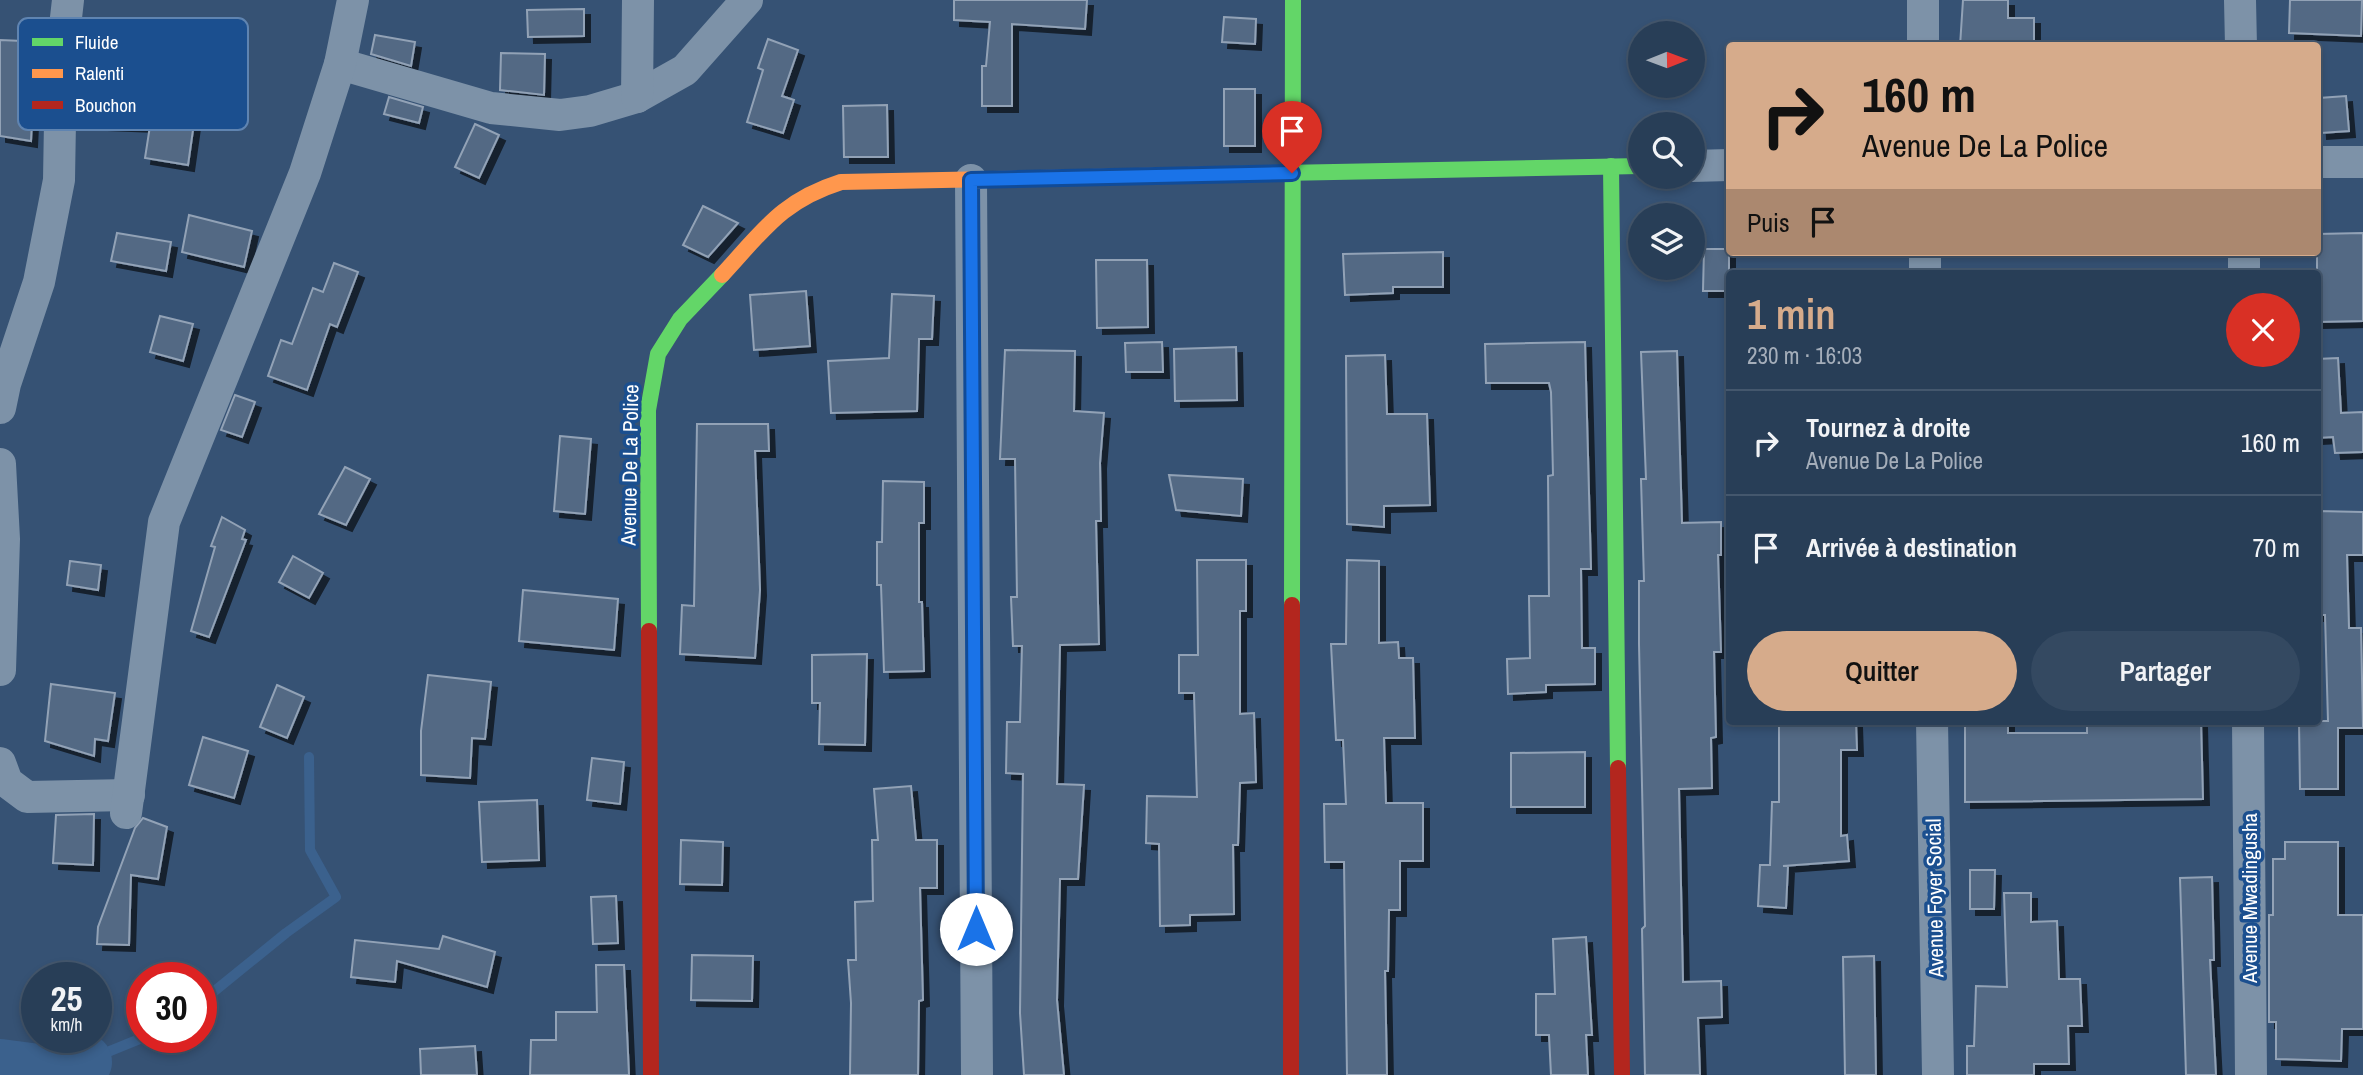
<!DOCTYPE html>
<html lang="fr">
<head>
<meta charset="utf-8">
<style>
  :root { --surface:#283e57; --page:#344961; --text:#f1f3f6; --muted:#a5aeba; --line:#44576d; --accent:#d6ab8b }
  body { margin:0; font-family:"Archivo Narrow",sans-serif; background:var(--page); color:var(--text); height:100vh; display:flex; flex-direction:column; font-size:26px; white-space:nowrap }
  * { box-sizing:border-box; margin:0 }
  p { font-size:23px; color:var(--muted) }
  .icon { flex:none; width:38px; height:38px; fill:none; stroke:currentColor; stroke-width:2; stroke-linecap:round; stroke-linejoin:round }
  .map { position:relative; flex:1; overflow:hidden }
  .drawer { position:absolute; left:1726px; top:270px; width:595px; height:455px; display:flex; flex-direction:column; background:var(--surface); border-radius:7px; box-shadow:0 4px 10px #0003,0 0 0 2px var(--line) }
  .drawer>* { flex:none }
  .guide { position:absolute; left:1726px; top:42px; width:595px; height:214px; border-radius:7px; box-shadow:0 4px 10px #0003,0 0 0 2px var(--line); background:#d6ab8b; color:#111; overflow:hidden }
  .needle { width:46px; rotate:89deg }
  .tools { position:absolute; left:1628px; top:21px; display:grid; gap:14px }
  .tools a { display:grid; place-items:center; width:77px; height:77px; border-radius:50%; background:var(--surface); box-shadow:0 4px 10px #0003,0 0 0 2px var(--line); font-size:35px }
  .speed { position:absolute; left:21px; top:962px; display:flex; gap:14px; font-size:35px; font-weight:700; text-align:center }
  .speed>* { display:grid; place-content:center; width:91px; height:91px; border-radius:50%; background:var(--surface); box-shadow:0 4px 10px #0003,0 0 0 2px var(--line); line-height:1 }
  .speed small { font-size:18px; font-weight:400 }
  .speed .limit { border:10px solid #d22; background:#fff; color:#111 }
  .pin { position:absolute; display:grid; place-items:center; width:60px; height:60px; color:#fff; margin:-72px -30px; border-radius:50% 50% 50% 0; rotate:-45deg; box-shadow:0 0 7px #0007 }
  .pin .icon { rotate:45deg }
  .me { position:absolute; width:77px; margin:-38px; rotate:0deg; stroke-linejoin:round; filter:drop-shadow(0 0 5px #0008) }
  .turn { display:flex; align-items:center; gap:24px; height:147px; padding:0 21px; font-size:32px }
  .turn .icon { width:91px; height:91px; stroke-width:2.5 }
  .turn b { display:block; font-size:49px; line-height:60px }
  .then { display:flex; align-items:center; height:66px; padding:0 21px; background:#0003; gap:14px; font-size:26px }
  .round { display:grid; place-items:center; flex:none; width:74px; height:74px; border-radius:37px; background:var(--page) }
  .headline { display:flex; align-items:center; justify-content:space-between; height:119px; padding:0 21px }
  h1 { font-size:42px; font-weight:600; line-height:52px; color:var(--accent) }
  .cta { display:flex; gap:14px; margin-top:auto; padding:14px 21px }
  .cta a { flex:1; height:80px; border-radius:42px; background:var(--accent); color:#111; font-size:28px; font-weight:600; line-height:80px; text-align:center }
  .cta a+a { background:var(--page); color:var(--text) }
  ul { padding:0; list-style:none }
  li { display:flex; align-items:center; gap:21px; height:105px; padding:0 21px; border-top:2px solid var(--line) }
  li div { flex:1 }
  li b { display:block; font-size:26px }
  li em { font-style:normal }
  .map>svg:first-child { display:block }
</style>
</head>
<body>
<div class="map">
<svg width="2363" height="1075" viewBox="0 0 2363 1075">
  <defs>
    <filter id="shadow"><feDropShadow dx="6" dy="6" stdDeviation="0" flood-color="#0009"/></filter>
  </defs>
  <rect width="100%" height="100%" fill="#365274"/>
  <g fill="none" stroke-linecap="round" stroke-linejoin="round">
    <g stroke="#3b618d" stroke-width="10">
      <path d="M 201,1002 L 286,933 L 336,897 L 310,850 L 309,757"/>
      <path d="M 83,1062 L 142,1038"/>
    </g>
    <path stroke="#3b618d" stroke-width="58" d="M 0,1068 L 38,1073 L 83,1062"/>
  </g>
  <g fill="#526984" stroke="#92a2b6" stroke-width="2" filter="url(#shadow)">
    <path d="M 954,0 L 1087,0 L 1085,29 L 1012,24 L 1012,106 L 982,106 L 982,66 L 986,66 L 990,22 L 954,20 Z"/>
    <path d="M 1963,0 L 2008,0 L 2008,18 L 2034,18 L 2034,46 L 1960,46 Z"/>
    <path d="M 2290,0 L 2362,0 L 2361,36 L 2289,33 Z"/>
    <path d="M 584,9 L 584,36 L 528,37 L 527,10 Z"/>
    <path d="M 1224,17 L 1256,19 L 1255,44 L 1222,42 Z"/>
    <path d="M 83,30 L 135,33 L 136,30 L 195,36 L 188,101 L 197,102 L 188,165 L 145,158 L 150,126 L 78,123 Z"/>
    <path d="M 375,35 L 415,42 L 411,66 L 371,54 Z"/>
    <path d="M 768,39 L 798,50 L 782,96 L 794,100 L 783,133 L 747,122 L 763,70 L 758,68 Z"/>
    <path d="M 0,40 L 45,42 L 42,122 L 32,121 L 31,141 L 0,136 Z"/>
    <path d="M 501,53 L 545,54 L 544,95 L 500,90 Z"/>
    <rect x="1224" y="89" width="31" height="57"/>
    <path d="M 2346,96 L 2349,131 L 2321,133 L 2319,98 Z"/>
    <path d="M 389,97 L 423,107 L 419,123 L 384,114 Z"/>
    <path d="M 887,105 L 888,157 L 844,157 L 843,106 Z"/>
    <path d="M 475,124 L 499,135 L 479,178 L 455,167 Z"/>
    <path d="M 703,206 L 738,223 L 708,257 L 683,245 Z"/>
    <path d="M 189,215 L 252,231 L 244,267 L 182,252 Z"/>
    <path d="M 117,233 L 171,242 L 166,271 L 111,261 Z"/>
    <path d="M 2363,233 L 2363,321 L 2317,322 L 2317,234 Z"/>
    <path d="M 1704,249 L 1729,249 L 1729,291 L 1703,291 Z"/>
    <path d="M 1443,252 L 1443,287 L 1393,287 L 1393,293 L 1345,295 L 1343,254 Z"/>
    <path d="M 1096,260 L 1147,260 L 1148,327 L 1097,328 Z"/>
    <path d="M 334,263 L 358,272 L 337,327 L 330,324 L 307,390 L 268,376 L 281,340 L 292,344 L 313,288 L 323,292 Z"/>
    <path d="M 806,291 L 810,346 L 754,350 L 750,295 Z"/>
    <path d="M 892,294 L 934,296 L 932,339 L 919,339 L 917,411 L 831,413 L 828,361 L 889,358 Z"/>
    <path d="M 160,316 L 193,324 L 183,361 L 150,352 Z"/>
    <path d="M 1162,342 L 1163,372 L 1126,372 L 1125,343 Z"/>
    <path d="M 1585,342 L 1591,569 L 1581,569 L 1582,648 L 1595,648 L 1595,684 L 1546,685 L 1546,692 L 1508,694 L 1507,659 L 1530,658 L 1529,596 L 1549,596 L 1548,476 L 1553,475 L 1551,392 L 1549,383 L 1486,383 L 1485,344 Z"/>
    <path d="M 1236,347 L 1237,400 L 1175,401 L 1174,349 Z"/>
    <path d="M 1005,350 L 1075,351 L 1074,411 L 1104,413 L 1100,463 L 1101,521 L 1096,521 L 1099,644 L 1060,645 L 1057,784 L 1084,785 L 1078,879 L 1060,879 L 1057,1000 L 1064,1075 L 1024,1075 L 1020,1013 L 1023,774 L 1006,773 L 1007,722 L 1020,722 L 1022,646 L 1013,646 L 1011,597 L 1017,597 L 1015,459 L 1000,459 Z"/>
    <path d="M 1677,351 L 1682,523 L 1721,522 L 1721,555 L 1718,555 L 1721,652 L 1714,652 L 1716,737 L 1711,738 L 1712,788 L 1679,789 L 1683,982 L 1721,981 L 1722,1017 L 1698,1018 L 1700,1075 L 1645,1075 L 1642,929 L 1645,926 L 1639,644 L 1639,581 L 1644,581 L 1641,479 L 1646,479 L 1641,352 Z"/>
    <path d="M 1385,355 L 1387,414 L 1427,414 L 1430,505 L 1384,506 L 1384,527 L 1347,524 L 1346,356 Z"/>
    <path d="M 2338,358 L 2341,413 L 2363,412 L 2363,452 L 2335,453 L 2333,437 L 2317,438 L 2317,359 Z"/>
    <path d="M 235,395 L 255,402 L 242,437 L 221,430 Z"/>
    <path d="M 697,424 L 768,424 L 769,451 L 755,451 L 760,590 L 755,658 L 680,654 L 682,605 L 694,606 Z"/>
    <path d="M 560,436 L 591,439 L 585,514 L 554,511 Z"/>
    <path d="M 345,467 L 370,479 L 346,525 L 319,514 Z"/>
    <path d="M 1169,475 L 1243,479 L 1241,516 L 1176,510 Z"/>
    <path d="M 883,481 L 924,482 L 924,523 L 919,523 L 919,602 L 922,602 L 924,671 L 884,672 L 881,585 L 877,585 L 877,542 L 882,542 Z"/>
    <path d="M 2317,511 L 2363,512 L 2363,555 L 2347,555 L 2349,628 L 2361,628 L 2363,728 L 2338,728 L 2338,789 L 2300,789 L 2299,721 L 2328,721 L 2325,615 L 2317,615 Z"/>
    <path d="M 222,517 L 245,530 L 242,539 L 246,540 L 209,637 L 191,631 L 215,547 L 211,546 Z"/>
    <path d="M 293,556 L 323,573 L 309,598 L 279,582 Z"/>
    <path d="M 1197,560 L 1246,560 L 1246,611 L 1240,611 L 1240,714 L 1254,713 L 1256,782 L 1240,783 L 1238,845 L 1233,845 L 1234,914 L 1190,915 L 1190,925 L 1160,926 L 1159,844 L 1146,843 L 1147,796 L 1197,797 L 1194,693 L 1179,693 L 1179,655 L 1198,655 Z"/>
    <path d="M 1347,560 L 1379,561 L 1379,643 L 1398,642 L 1399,658 L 1413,658 L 1415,738 L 1384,738 L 1386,803 L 1423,803 L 1423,861 L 1400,861 L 1400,910 L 1389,910 L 1388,971 L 1385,971 L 1387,1075 L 1347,1075 L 1344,862 L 1325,862 L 1324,804 L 1346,804 L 1343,740 L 1336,740 L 1331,644 L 1346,644 Z"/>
    <path d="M 70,561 L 101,565 L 98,590 L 67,585 Z"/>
    <path d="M 523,590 L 618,599 L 614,650 L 519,641 Z"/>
    <path d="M 867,654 L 865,745 L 819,744 L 820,703 L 812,703 L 812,655 Z"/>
    <path d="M 428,675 L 491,682 L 485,739 L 472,738 L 470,778 L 421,775 L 421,731 Z"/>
    <path d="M 51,684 L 115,693 L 108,741 L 95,739 L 94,756 L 45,741 Z"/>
    <path d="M 277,685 L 304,697 L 287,738 L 260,727 Z"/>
    <path d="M 1779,721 L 1856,721 L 1857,750 L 1841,750 L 1841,836 L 1847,835 L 1849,861 L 1783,866 L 1788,866 L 1786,908 L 1758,906 L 1760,865 L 1770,865 L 1772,802 L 1779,802 Z"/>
    <path d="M 1965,721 L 2008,721 L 2008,733 L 2087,733 L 2087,721 L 2201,721 L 2203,799 L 1965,802 Z"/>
    <path d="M 203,737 L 248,751 L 234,798 L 189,785 Z"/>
    <path d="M 1585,752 L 1585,807 L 1511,807 L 1511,753 Z"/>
    <path d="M 592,758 L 624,762 L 620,804 L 587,800 Z"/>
    <path d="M 911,786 L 916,840 L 937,840 L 937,888 L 920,888 L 923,1000 L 919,1001 L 918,1075 L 850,1075 L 851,1003 L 848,960 L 856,960 L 855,902 L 873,901 L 872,840 L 878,840 L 874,789 Z"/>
    <path d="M 537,800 L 539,860 L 482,862 L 479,802 Z"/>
    <path d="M 94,814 L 93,865 L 53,863 L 56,815 Z"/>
    <path d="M 143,818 L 167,827 L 158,879 L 131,875 L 129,945 L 97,944 L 98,927 L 135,828 Z"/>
    <path d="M 681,840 L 723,842 L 722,885 L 680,884 Z"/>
    <path d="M 2285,842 L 2338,842 L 2338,915 L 2363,915 L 2363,1029 L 2342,1029 L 2341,1061 L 2276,1059 L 2276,1022 L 2269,1022 L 2269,915 L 2273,915 L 2273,859 L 2285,859 Z"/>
    <path d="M 1970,870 L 1995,870 L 1994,909 L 1970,909 Z"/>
    <path d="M 2212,877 L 2214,960 L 2210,960 L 2216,1075 L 2186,1075 L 2180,878 Z"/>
    <path d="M 2004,893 L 2031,893 L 2031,922 L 2057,921 L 2059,979 L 2080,979 L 2082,1026 L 2068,1026 L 2069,1064 L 2034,1064 L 2034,1075 L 1967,1075 L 1967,1046 L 1974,1046 L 1976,986 L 2007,987 Z"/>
    <path d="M 616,896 L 618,943 L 593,944 L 591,897 Z"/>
    <path d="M 443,936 L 495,952 L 487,987 L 397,961 L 395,982 L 351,977 L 355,940 L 439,949 Z"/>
    <path d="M 1586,937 L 1592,1035 L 1586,1035 L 1588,1075 L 1551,1075 L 1549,1035 L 1536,1035 L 1536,994 L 1555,994 L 1553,939 Z"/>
    <path d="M 692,955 L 753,956 L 752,1001 L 691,1000 Z"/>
    <path d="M 1874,956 L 1876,1075 L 1845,1075 L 1843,957 Z"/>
    <path d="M 596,965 L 624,965 L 629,1075 L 530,1075 L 531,1040 L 556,1040 L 556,1012 L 597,1012 Z"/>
    <path d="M 475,1046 L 477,1075 L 421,1075 L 420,1049 Z"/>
  </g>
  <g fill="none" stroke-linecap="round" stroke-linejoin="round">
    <g stroke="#7d92a8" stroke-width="32">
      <path d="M 1923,0 L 1923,46"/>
      <path d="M 2240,0 L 2241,46"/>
      <path d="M 340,64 L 491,108 L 560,115 L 590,111 L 637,97 L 685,70 L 747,0"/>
      <path d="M 637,97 L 638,0"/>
      <path d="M 2317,162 L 2363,162"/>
      <path d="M 1692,166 L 1729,165"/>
      <path d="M 971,180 L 977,1075"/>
      <path d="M 1925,252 L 1925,273"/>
      <path d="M 2244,252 L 2244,273"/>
      <path d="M 0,408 L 5,384 L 39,282 L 59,180 L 61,62 L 68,0"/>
      <path d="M 0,464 L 4,539 L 0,670"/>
      <path d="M 1932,721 L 1938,1075"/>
      <path d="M 2248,721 L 2251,1075"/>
      <path d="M 0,763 L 7,782 L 27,797 L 129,795"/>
      <path d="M 126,813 L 164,522 L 305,173 L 340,64 L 353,0"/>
    </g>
    <g stroke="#63d668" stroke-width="16">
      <path d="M 1611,166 L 1618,768"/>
      <path d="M 1235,174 L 1640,166"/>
      <path d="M 1292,605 L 1293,0"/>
      <path d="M 649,631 L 648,410 L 658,354 L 680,319 L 722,275"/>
    </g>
    <path stroke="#ff974d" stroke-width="16" d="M 722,275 C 763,231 781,201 841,182 L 1235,174"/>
    <g stroke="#b3261e" stroke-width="16">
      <path d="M 649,631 L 651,1075"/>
      <path d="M 1618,768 L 1622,1075"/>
      <path d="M 1291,1075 L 1292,605"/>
    </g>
  </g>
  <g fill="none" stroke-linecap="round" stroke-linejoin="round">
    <defs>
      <path id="route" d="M 976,929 L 971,180 L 1292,173"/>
    </defs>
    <use href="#route" stroke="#114b97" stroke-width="18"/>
    <use href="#route" stroke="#1a73e8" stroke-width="12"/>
  </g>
  <g text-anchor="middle" stroke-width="7" stroke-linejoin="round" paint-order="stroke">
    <g font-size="21" fill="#fff" stroke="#1b4f8f">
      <text transform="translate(630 465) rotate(-89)" y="7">Avenue De La Police</text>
      <text transform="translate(1935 898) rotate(-91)" y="7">Avenue Foyer Social</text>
      <text transform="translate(2250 898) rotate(-90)" y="7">Avenue Mwadingusha</text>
    </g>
  </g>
  <rect x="18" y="18" width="230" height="112" rx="10" fill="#1b4f8f" stroke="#5f84b1" stroke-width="2"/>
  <rect x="32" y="38" width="31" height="8" fill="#63d668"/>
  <rect x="32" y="69" width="31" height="9" fill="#ff974d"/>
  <rect x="32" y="101" width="31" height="8" fill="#b3261e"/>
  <g font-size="19" fill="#fff">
    <text x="75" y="49">Fluide</text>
    <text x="75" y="80">Ralenti</text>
    <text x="75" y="112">Bouchon</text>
  </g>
</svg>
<div class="tools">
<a><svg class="needle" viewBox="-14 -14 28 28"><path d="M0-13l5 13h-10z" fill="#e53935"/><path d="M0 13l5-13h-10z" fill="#a5aeba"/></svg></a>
<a><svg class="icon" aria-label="search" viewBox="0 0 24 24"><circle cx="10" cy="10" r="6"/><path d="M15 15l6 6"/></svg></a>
<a><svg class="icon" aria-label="layers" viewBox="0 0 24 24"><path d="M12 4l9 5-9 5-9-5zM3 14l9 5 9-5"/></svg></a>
</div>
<div class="speed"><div>25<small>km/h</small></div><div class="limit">30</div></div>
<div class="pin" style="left:1292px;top:173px;background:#d93025"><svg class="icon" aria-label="arrive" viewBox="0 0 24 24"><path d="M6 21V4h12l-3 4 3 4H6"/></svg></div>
<svg class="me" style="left:976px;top:929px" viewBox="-20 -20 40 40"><circle r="19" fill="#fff"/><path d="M0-13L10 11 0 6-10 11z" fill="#1a73e8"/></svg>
<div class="guide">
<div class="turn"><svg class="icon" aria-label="right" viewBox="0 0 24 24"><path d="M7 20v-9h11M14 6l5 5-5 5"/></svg><div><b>160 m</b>Avenue De La Police</div></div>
<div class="then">Puis<svg class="icon" aria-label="arrive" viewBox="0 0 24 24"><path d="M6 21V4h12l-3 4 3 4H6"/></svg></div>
</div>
<section class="drawer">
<div class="headline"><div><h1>1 min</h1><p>230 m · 16:03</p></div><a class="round" style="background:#d93025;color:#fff"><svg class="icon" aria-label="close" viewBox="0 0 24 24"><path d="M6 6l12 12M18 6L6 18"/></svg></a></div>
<ul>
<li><svg class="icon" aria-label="right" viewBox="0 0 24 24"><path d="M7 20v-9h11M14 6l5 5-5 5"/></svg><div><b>Tournez à droite</b><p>Avenue De La Police</p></div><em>160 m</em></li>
<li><svg class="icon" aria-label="arrive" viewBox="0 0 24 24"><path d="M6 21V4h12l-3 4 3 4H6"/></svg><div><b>Arrivée à destination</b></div><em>70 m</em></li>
</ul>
<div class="cta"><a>Quitter</a><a>Partager</a></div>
</section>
</div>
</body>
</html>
